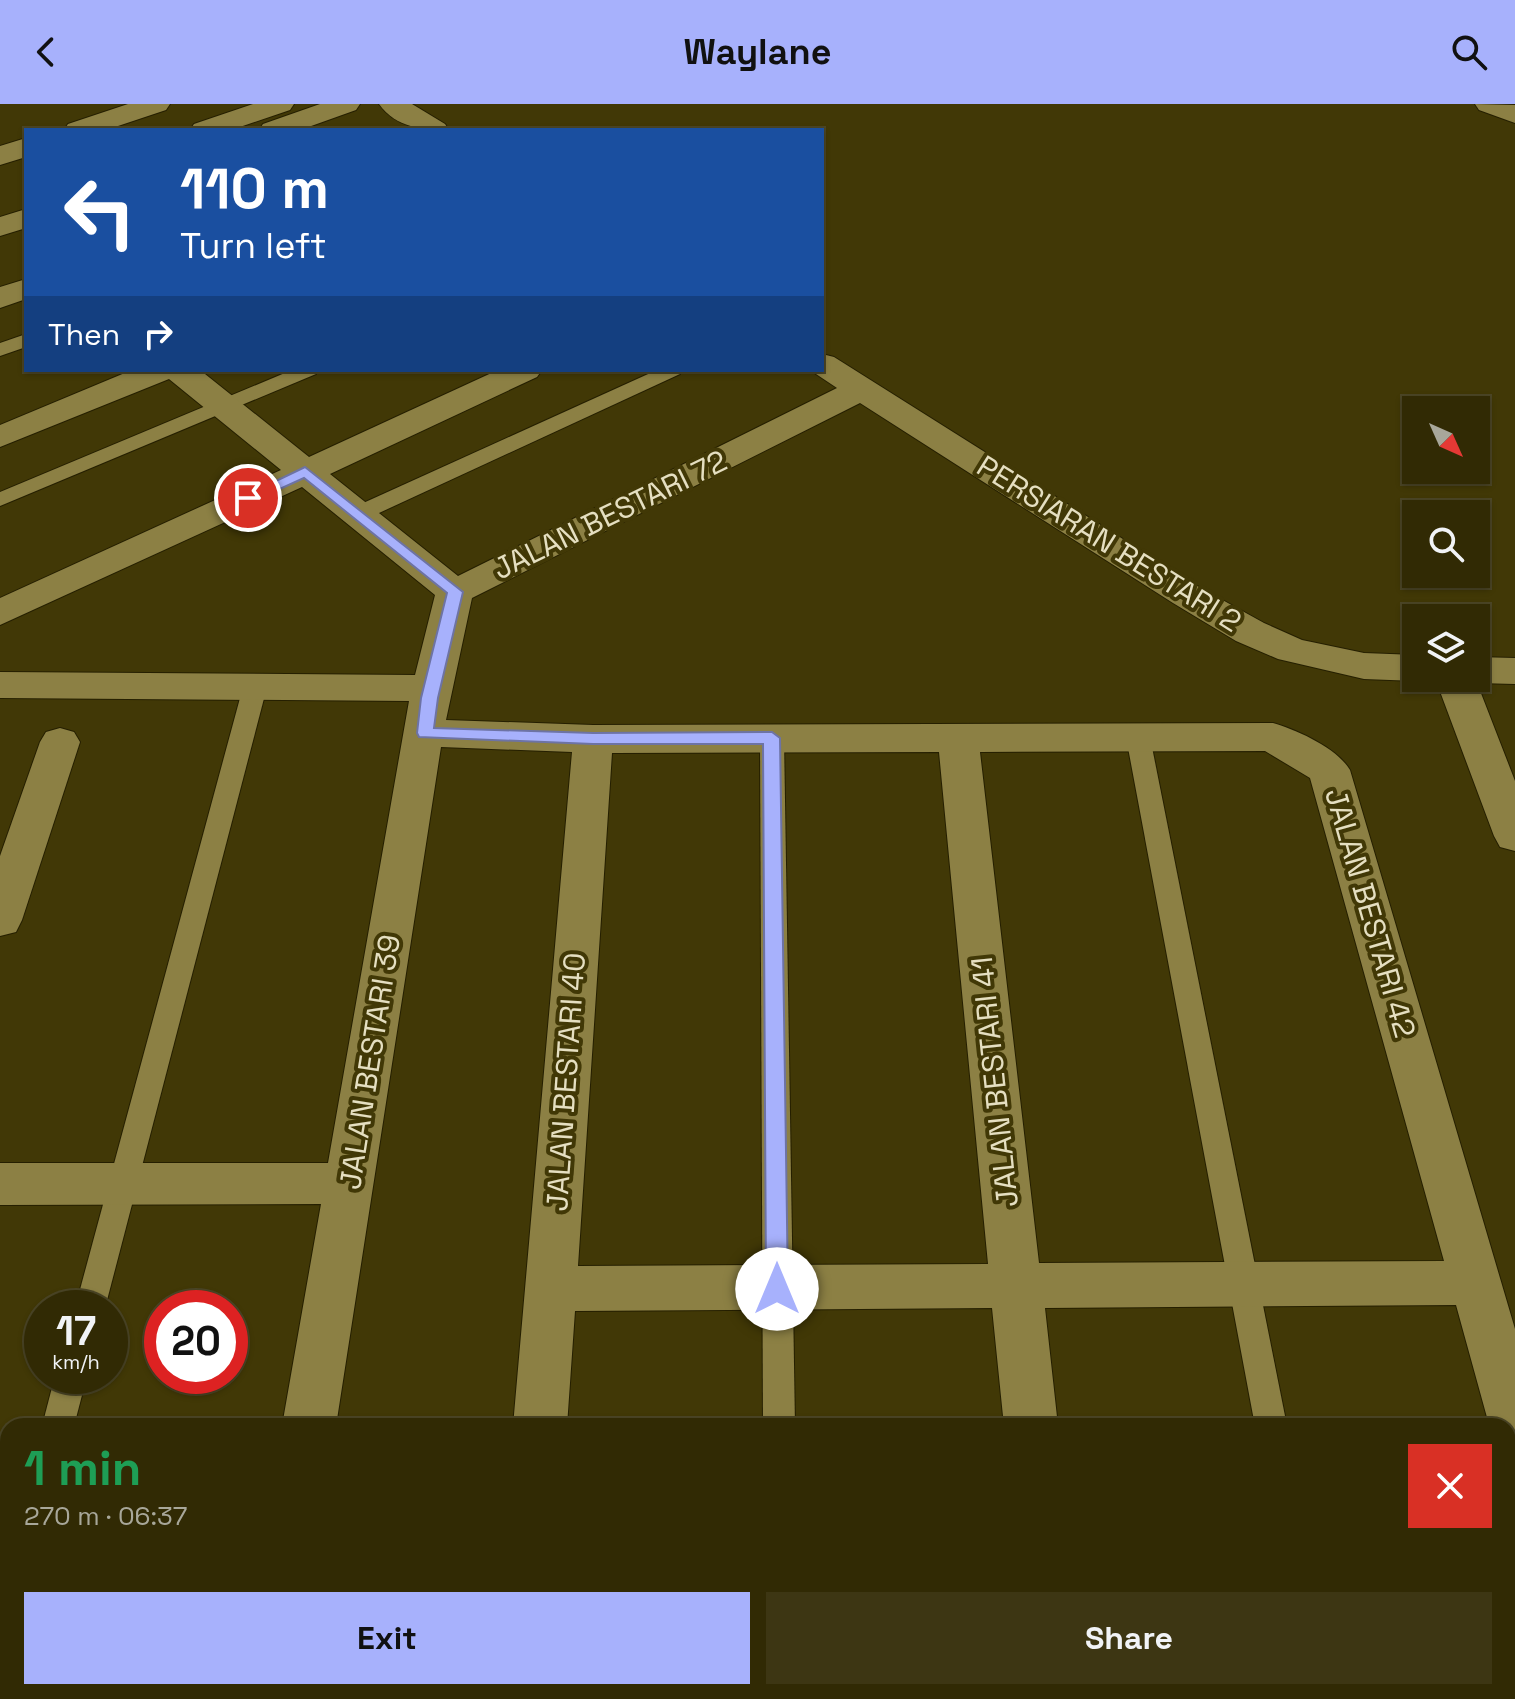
<!DOCTYPE html>
<html lang="en">
<head>
<meta charset="utf-8">
<style>
  :root { --surface:#312a04; --page:#3d3613; --text:#f1f3f6; --muted:#a8a79a; --line:#4c4626; --accent:#a7b1fc }
  body { margin:0; font-family:"Space Grotesk",sans-serif; background:var(--page); color:var(--text); height:100vh; display:flex; flex-direction:column; font-size:30px; white-space:nowrap }
  * { box-sizing:border-box; margin:0 }
  p { font-size:26px; color:var(--muted) }
  .icon { flex:none; width:44px; height:44px; fill:none; stroke:currentColor; stroke-width:2; stroke-linecap:round; stroke-linejoin:round }
  .map { position:relative; flex:1; overflow:hidden }
  .details { position:absolute; left:0px; top:1314px; width:1516px; height:282px; display:flex; flex-direction:column; background:var(--surface); border-radius:24px 24px 0 0; box-shadow:0 2px 6px #0004,0 0 0 2px var(--line) }
  .details>* { flex:none }
  .top-card { position:absolute; left:24px; top:24px; width:800px; height:244px; border-radius:0px; box-shadow:0 2px 6px #0004,0 0 0 2px var(--line); background:#1a4fa0; color:#fff; overflow:hidden }
  .needle { width:52px; rotate:135deg }
  .controls { position:absolute; left:1402px; top:292px; display:grid; gap:16px }
  .controls a { display:grid; place-items:center; width:88px; height:88px; border-radius:0px; background:var(--surface); box-shadow:0 2px 6px #0004,0 0 0 2px var(--line); font-size:40px }
  .speed { position:absolute; left:24px; top:1186px; display:flex; gap:16px; font-size:40px; font-weight:700; text-align:center }
  .speed>* { display:grid; place-content:center; width:104px; height:104px; border-radius:50%; background:var(--surface); box-shadow:0 2px 6px #0004,0 0 0 2px var(--line); line-height:1 }
  .speed small { font-size:20px; font-weight:400 }
  .speed .limit { border:12px solid #d22; background:#fff; color:#111 }
  .pin { position:absolute; display:grid; place-items:center; width:68px; height:68px; color:#fff; margin:-34px; border:4px solid #fff; border-radius:50%; box-shadow:0 2px 8px #0007 }
  .me { position:absolute; width:88px; margin:-44px; rotate:0deg; stroke-linejoin:round; filter:drop-shadow(0 0 6px #0008) }
  .turn { display:flex; align-items:center; gap:28px; height:168px; padding:0 24px; font-size:36px }
  .turn .icon { width:104px; height:104px; stroke-width:2.5 }
  .turn b { display:block; font-size:56px; line-height:68px }
  .then { display:flex; align-items:center; height:76px; padding:0 24px; background:#0003; gap:16px; font-size:30px }
  .round { display:grid; place-items:center; flex:none; width:84px; height:84px; border-radius:0px; background:var(--page) }
  .head { display:flex; align-items:center; justify-content:space-between; height:136px; padding:0 24px }
  h1 { font-size:48px; font-weight:600; line-height:60px; color:#1e9e55 }
  .button { display:flex; gap:16px; margin-top:auto; padding:16px 24px }
  .button a { flex:1; height:92px; border-radius:0px; background:var(--accent); color:#111; font-size:32px; font-weight:600; line-height:92px; text-align:center }
  .button a+a { background:var(--page); color:var(--text) }
  header { display:flex; justify-content:space-between; align-items:center; height:104px; padding:0 24px; background:var(--accent); color:#111; font-size:36px; font-weight:600 }
  .map>svg:first-child { display:block }
</style>
</head>
<body>
<header><svg class="icon" aria-label="back" viewBox="0 0 24 24"><path d="M15 5l-7 7 7 7"/></svg>Waylane<svg class="icon" aria-label="search" viewBox="0 0 24 24"><circle cx="10" cy="10" r="6"/><path d="M15 15l6 6"/></svg></header>
<div class="map">
<svg width="1515" height="1595" viewBox="0 0 1515 1595">
  <rect width="100%" height="100%" fill="#413806"/>
  <g fill="none" stroke-linecap="round" stroke-linejoin="round">
    <defs>
      <g id="service">
        <path d="M 26,230 L 26,243 L 0,252 L 0,239 Z"/>
        <path d="M 292,266 L 319,266 L 316,270 L 0,402 L 0,388 Z"/>
        <path d="M 657,266 L 683,266 L 680,270 L 366,415 L 358,416 L 347,410 L 350,405 Z"/>
        <path d="M 255,575 L 263,578 L 267,583 L 105,1204 L 75,1204 L 243,583 L 247,578 Z"/>
        <path d="M 1138,625 L 1146,627 L 1150,633 L 1287,1322 L 1255,1322 L 1126,633 L 1130,627 Z"/>
        <path d="M 772,626 L 780,628 L 784,634 L 795,1322 L 763,1322 L 760,634 L 764,628 Z"/>
        <path d="M 55,1272 L 87,1272 L 74,1322 L 42,1322 Z"/>
        <path d="M 8,1494 L 8,1555 L 0,1558 L 0,1497 Z"/>
        <rect x="764" y="1588" width="36" height="7"/>
        <path d="M 1305,1588 L 1341,1588 L 1342,1595 L 1306,1595 Z"/>
      </g>
      <g id="minor">
        <path d="M 128,0 L 170,0 L 166,6 L 106,26 L 64,26 L 68,20 Z"/>
        <path d="M 379,0 L 412,0 L 445,20 L 449,26 C 423,26 396,24 379,0 Z"/>
        <path d="M 1475,0 L 1515,1 L 1515,19 L 1479,6 Z"/>
        <path d="M 26,34 L 26,53 L 0,61 L 0,42 Z"/>
        <path d="M 26,175 L 26,195 L 0,204 L 0,183 Z"/>
        <path d="M 822,250 L 834,253 L 1199,483 L 1264,519 L 1302,536 L 1364,549 L 1416,551 L 1416,574 L 1426,574 L 1416,577 L 1364,575 L 1278,555 L 1236,537 L 1173,499 L 860,299 L 472,494 L 446,616 L 593,621 L 1273,619 C 1297,626 1337,644 1350,666 L 1515,1225 L 1515,1342 L 1508,1339 L 1508,1322 L 1490,1322 L 1488,1317 L 1456,1201 L 1045,1204 L 1058,1322 L 1004,1322 L 992,1204 L 575,1207 L 567,1322 L 513,1322 L 572,648 L 441,643 L 336,1322 L 282,1322 L 321,1100 L 0,1101 L 0,1059 L 328,1059 L 409,597 L 0,594 L 0,568 L 415,571 L 435,491 L 302,383 L 0,521 L 0,494 L 281,366 L 169,275 L 0,343 L 0,321 L 132,266 L 200,266 L 309,353 L 498,266 L 542,266 L 537,273 L 330,370 L 458,472 L 837,284 L 810,266 L 822,266 ZM 1265,647 L 1310,674 L 1444,1157 L 1039,1159 L 980,648 ZM 939,648 L 988,1160 L 578,1162 L 612,649 Z"/>
        <path d="M 1476,553 L 1515,554 L 1515,580 L 1477,579 L 1515,677 L 1515,747 L 1500,743 L 1494,732 L 1435,574 L 1476,574 Z"/>
        <path d="M 60,624 L 74,628 L 80,638 L 22,816 L 16,828 L 0,832 L 0,752 L 40,638 L 46,628 Z"/>
        <path d="M 233,1588 L 293,1588 L 292,1595 L 232,1595 Z"/>
        <path d="M 490,1588 L 550,1588 L 549,1595 L 489,1595 Z"/>
        <rect x="1030" y="1588" width="60" height="7"/>
      </g>
      <g id="tertiary">
        <path d="M 253,0 L 294,0 L 290,6 L 231,26 L 190,26 L 194,20 Z"/>
        <path d="M 320,0 L 360,0 L 356,6 L 300,26 L 259,26 L 263,20 Z"/>
        <path d="M 26,105 L 26,124 L 0,132 L 0,113 Z"/>
      </g>
    </defs>
    <use href="#service" stroke="#251f00" stroke-width="2"/>
    <use href="#minor" stroke="#251f00" stroke-width="2"/>
    <use href="#tertiary" stroke="#251f00" stroke-width="2"/>
    <use href="#service" fill="#8c8044" fill-rule="evenodd"/>
    <use href="#minor" fill="#8c8044" fill-rule="evenodd"/>
    <use href="#tertiary" fill="#8c8044" fill-rule="evenodd"/>
  </g>
  <path fill="#a7b1fc" stroke="#6d73a4" stroke-width="2" d="M 305,363 L 463,488 L 438,594 L 434,624 L 593,629 L 772,628 L 780,634 L 788,1185 L 785,1191 L 777,1194 L 769,1191 L 766,1185 L 763,640 L 593,640 L 419,633 L 417,629 L 421,594 L 447,489 L 304,374 L 253,397 L 248,399 L 241,394 Z"/>
  <g text-anchor="middle" stroke-width="8" stroke-linejoin="round" paint-order="stroke">
    <g font-size="30" fill="#e5dfc1" stroke="#413806">
      <text transform="translate(610 411) rotate(-26)" y="10">JALAN BESTARI 72</text>
      <text transform="translate(1109 440) rotate(32)" y="10">PERSIARAN BESTARI 2</text>
      <text transform="translate(1370 809) rotate(74)" y="10">JALAN BESTARI 42</text>
      <text transform="translate(370 958) rotate(-81)" y="10">JALAN BESTARI 39</text>
      <text transform="translate(566 978) rotate(-86)" y="10">JALAN BESTARI 40</text>
      <text transform="translate(995 978) rotate(-96)" y="10">JALAN BESTARI 41</text>
    </g>
  </g>
</svg>
<div class="controls">
<a><svg class="needle" viewBox="-14 -14 28 28"><path d="M0-13l5 13h-10z" fill="#e53935"/><path d="M0 13l5-13h-10z" fill="#a8a79a"/></svg></a>
<a><svg class="icon" aria-label="search" viewBox="0 0 24 24"><circle cx="10" cy="10" r="6"/><path d="M15 15l6 6"/></svg></a>
<a><svg class="icon" aria-label="layers" viewBox="0 0 24 24"><path d="M12 4l9 5-9 5-9-5zM3 14l9 5 9-5"/></svg></a>
</div>
<div class="speed"><div>17<small>km/h</small></div><div class="limit">20</div></div>
<div class="pin" style="left:248px;top:394px;background:#d93025"><svg class="icon" aria-label="arrive" viewBox="0 0 24 24"><path d="M6 21V4h12l-3 4 3 4H6"/></svg></div>
<svg class="me" style="left:777px;top:1185px" viewBox="-20 -20 40 40"><circle r="19" fill="#fff"/><path d="M0-13L10 11 0 6-10 11z" fill="#a7b1fc"/></svg>
<div class="top-card">
<div class="turn"><svg class="icon" aria-label="left" viewBox="0 0 24 24"><path d="M17 20v-9H6M10 6l-5 5 5 5"/></svg><div><b>110 m</b>Turn left</div></div>
<div class="then">Then<svg class="icon" aria-label="right" viewBox="0 0 24 24"><path d="M7 20v-9h11M14 6l5 5-5 5"/></svg></div>
</div>
<section class="details">
<div class="head"><div><h1>1 min</h1><p>270 m · 06:37</p></div><a class="round" style="background:#d93025;color:#fff"><svg class="icon" aria-label="close" viewBox="0 0 24 24"><path d="M6 6l12 12M18 6L6 18"/></svg></a></div>
<div class="button"><a>Exit</a><a>Share</a></div>
</section>
</div>
</body>
</html>
